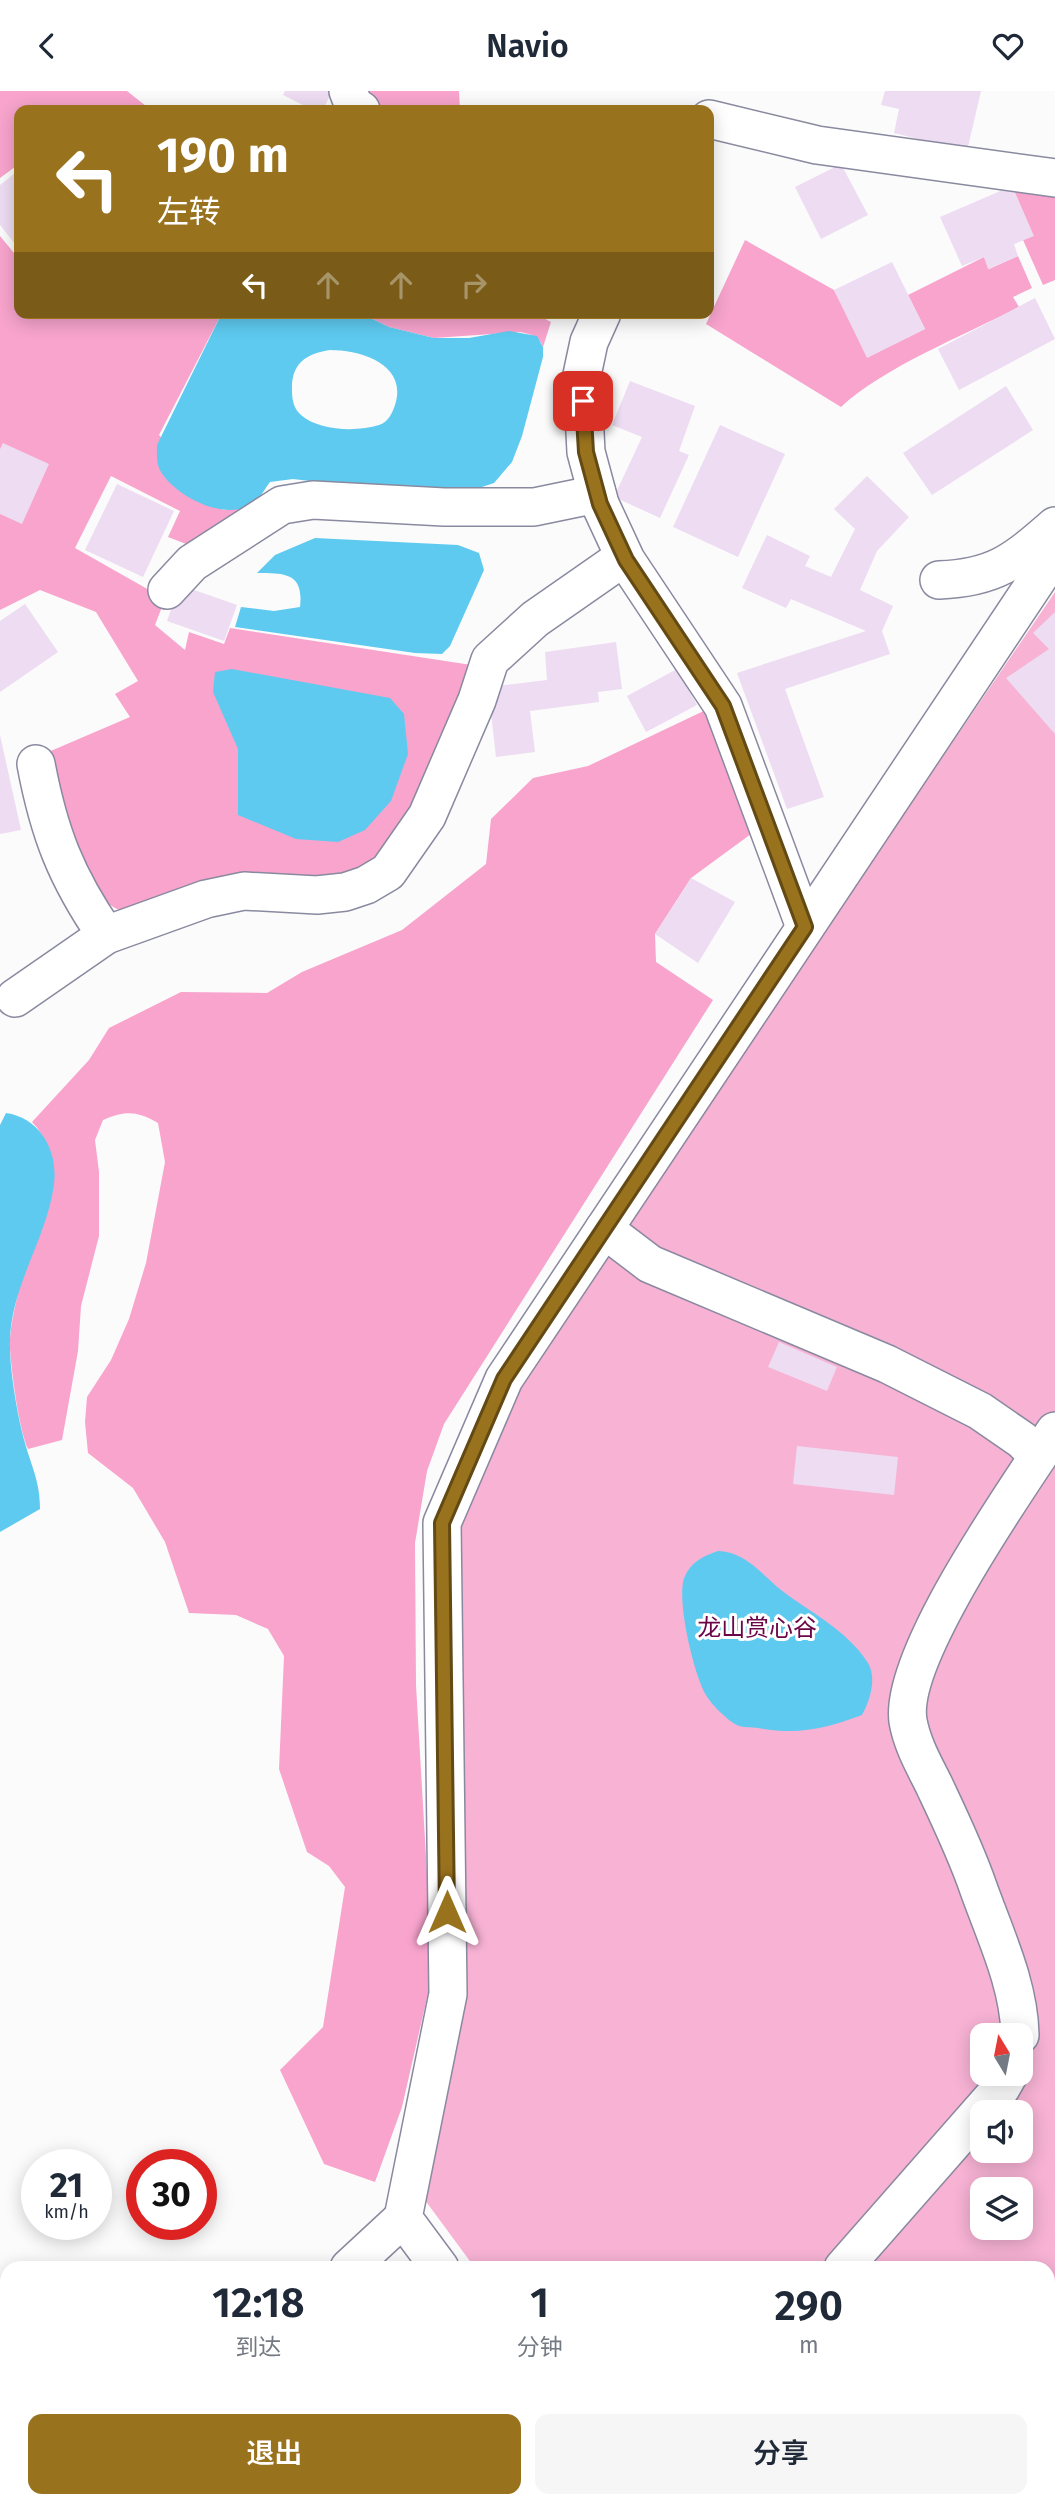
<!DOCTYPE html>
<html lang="zh">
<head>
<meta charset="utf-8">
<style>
  :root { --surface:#fff; --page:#f6f6f7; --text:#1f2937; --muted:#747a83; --accent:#99721e }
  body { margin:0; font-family:"Fira Sans","Noto Sans SC",sans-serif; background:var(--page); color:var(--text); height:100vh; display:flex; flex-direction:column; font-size:26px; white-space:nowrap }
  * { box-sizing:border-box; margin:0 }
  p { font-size:23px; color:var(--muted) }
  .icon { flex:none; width:38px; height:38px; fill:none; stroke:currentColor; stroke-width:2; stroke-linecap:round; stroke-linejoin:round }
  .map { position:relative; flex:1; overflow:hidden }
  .side { position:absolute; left:0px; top:2170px; width:1055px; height:247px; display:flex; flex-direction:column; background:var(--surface); border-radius:21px 21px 0 0; box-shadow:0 4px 18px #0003 }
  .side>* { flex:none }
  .banner { position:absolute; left:14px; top:14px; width:700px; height:214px; border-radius:14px; box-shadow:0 4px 18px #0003; background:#99721e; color:#fff; overflow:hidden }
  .needle { width:46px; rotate:350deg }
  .tools { position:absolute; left:970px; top:1932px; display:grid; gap:14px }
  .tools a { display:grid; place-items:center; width:63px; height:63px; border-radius:14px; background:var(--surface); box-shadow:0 4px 18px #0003; font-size:35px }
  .speed { position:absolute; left:21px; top:2058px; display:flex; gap:14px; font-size:35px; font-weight:700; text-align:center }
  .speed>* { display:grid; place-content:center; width:91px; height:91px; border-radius:50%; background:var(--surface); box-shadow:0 4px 18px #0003; line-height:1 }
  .speed small { font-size:18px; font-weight:400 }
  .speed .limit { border:10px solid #d22; background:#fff; color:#111 }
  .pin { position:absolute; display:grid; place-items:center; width:60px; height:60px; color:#fff; margin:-30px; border-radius:14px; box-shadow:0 4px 10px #0006 }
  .me { position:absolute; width:77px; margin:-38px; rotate:0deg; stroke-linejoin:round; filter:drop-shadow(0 0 5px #0008) }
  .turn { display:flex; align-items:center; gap:24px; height:147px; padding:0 28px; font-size:32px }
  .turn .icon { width:91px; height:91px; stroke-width:2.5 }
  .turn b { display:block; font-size:49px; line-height:60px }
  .lanes { display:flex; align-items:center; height:66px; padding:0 28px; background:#0003; justify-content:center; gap:35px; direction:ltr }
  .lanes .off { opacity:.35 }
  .eta { display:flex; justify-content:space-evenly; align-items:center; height:119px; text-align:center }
  .eta b { font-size:42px; font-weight:600; line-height:49px }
  .action { display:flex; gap:14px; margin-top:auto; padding:14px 28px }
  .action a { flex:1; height:80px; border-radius:14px; background:var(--accent); color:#fff; font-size:28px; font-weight:600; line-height:80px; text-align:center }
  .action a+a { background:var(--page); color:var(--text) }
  header { display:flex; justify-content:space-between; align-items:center; height:91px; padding:0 28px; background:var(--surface); font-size:32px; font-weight:600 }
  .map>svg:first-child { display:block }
</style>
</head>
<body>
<header><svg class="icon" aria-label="back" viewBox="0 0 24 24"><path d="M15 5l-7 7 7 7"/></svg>Navio<svg class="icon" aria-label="heart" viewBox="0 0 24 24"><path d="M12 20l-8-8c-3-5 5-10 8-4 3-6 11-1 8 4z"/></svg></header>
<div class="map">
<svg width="1055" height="2416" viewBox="0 0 1055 2416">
  <rect width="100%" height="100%" fill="#fbfbfb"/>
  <path fill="#f7b2d4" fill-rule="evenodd" d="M 1055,501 L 1055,2416 L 653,2416 L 648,2410 L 1048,2410 L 1048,2177 L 475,2177 L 422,2105 L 458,1427 L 516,1292 ZM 982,1944 L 1020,1944 L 1020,1983 L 982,1983 ZM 982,2021 L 1020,2021 L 1020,2060 L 982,2060 ZM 982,2098 L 1020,2098 L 1020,2137 L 982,2137 Z"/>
  <g fill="#f8a4cd">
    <path d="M 0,0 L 127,0 L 151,19 L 97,19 L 93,17 L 89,19 L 19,19 L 19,73 L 0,87 Z"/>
    <path d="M 363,0 L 459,0 L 460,19 L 381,19 Z"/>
    <path d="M 1012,95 L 1055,100 L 1055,189 L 1043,194 L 1023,149 L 1033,144 Z"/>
    <path d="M 0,145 L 19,168 L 19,222 L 222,222 L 159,344 L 223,419 L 238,417 L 242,428 L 199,458 L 168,446 L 180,420 L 111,385 L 75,457 L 165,508 L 155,534 L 185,559 L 189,541 L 224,553 L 230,537 L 478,575 L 459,636 L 376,780 L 134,823 C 73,815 59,711 46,662 L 130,626 L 115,603 L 138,590 L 96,521 L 40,499 L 0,519 Z"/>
    <path d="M 745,149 L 834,199 L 868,266 L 925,238 L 908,204 L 984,166 L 989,178 L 1018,165 L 1032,197 L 1013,206 L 1019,216 C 967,243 882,277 841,316 L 706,233 Z"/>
    <path d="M 360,222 L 534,222 L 551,231 L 543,256 C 539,245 531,243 520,241 L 434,247 L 389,236 Z"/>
    <path d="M 712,616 L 751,743 L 691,787 L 655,843 L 656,871 L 713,909 L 444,1333 L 427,1380 L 415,1452 L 416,1594 L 429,1817 L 429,1898 L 402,2016 L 375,2091 L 324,2073 L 280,1979 L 323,1936 L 345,1796 L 329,1775 L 307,1761 L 279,1678 L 284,1565 L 268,1538 L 236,1524 L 189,1522 L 165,1451 L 133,1397 L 88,1362 L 85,1331 L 87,1306 L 111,1269 L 129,1228 L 146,1172 L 165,1071 L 158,1032 C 138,1020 125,1019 103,1029 L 95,1049 L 99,1081 L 99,1145 L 81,1215 L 78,1260 L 62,1349 L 28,1358 C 19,1339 11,1279 10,1257 C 9,1239 15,1216 19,1198 C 30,1146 77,1078 32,1031 L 89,969 L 109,937 L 181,901 L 267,902 L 302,881 L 402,839 L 486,773 L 491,728 L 533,687 L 588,675 Z"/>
    <path d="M 144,2410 L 595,2410 L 600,2416 L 136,2416 Z"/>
  </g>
  <g fill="#5ecaf0" fill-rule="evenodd">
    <path d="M 222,222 L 360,222 L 389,236 L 434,247 L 469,247 L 509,240 L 537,245 L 543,256 L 543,266 L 522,345 L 512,371 L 494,392 L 473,399 L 361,396 L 293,388 L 270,391 C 266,396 262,404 257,409 C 231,434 177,407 161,381 C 156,372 157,364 157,354 ZM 330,259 C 362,259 408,274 395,314 C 392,323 388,331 379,334 C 357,341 319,340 301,324 C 294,318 292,309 292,300 C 291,273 305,263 330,259 Z"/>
    <path d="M 315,447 L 458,454 L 479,462 L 484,479 L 450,555 L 442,563 L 415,562 L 235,536 L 241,516 L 274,520 L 300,516 C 304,482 285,482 257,482 L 275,464 Z"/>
    <path d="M 232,578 L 390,607 L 404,623 L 408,663 L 391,710 L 365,739 L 338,751 L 296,748 L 238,724 L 238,658 L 213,601 L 215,581 Z"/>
    <path d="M 6,1022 C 40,1027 58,1059 54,1093 C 47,1149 8,1198 10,1257 C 10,1281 18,1328 25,1352 C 32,1377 40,1391 40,1418 L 0,1441 L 0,1034 Z"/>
    <path d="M 718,1460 C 746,1461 761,1483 781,1499 C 811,1522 847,1539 868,1572 C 877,1587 870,1610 862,1624 C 824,1638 799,1644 758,1637 C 752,1636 742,1637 737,1634 C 728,1630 711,1613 706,1604 C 694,1585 675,1505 685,1485 C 691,1471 705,1464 718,1460 Z"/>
    <path d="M 812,2410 L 972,2410 L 979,2416 L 807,2416 Z"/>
  </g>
  <g fill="#eddcf2">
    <path d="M 285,0 L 332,0 L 323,19 L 313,19 L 283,4 Z"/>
    <path d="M 885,0 L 981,0 L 967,60 L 894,42 L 899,18 L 881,14 Z"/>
    <path d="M 841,73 L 868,124 L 821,148 L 795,96 Z"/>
    <path d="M 19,79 L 19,158 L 0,134 L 0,94 Z"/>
    <path d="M 1012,95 L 1034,145 L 1014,153 L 1018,165 L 988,178 L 984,166 L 962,175 L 940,126 Z"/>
    <path d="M 892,171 L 925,238 L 867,267 L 834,199 Z"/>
    <path d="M 1035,207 L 1055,248 L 959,299 L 938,258 Z"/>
    <path d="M 630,290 L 695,315 L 679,360 L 689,364 L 660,427 L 614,406 L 642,346 L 612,334 Z"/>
    <path d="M 1006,295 L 1033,339 L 932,404 L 903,362 Z"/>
    <path d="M 720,334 L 785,363 L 738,466 L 673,436 Z"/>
    <path d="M 3,352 L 49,373 L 22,433 L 0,423 L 0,358 Z"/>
    <path d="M 867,385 L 909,426 L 877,460 L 860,499 L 893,515 L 882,540 L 890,563 L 785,598 L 824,706 L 787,718 L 737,582 L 866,540 L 791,508 L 786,517 L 742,497 L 767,444 L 810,465 L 805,475 L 831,486 L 855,438 L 834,418 Z"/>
    <path d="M 117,393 L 174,420 L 143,486 L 85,459 Z"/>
    <path d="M 180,494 L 237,514 L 224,550 L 167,530 Z"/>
    <path d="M 25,513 L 58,561 L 0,601 L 0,530 Z"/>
    <path d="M 1055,521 L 1055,643 L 1006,587 L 1049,558 L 1033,542 Z"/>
    <path d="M 616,551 L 622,598 L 598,601 L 599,611 L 530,620 L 535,661 L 496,666 L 488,596 L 547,589 L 545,561 Z"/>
    <path d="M 677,578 L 697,614 L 646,641 L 627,605 Z"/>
    <path d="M 0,644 L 21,739 L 0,743 Z"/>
    <path d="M 691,787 L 735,811 L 698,872 L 655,843 Z"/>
    <path d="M 779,1251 L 837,1276 L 827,1300 L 768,1276 Z"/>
    <path d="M 797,1355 L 898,1366 L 894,1404 L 793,1393 Z"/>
  </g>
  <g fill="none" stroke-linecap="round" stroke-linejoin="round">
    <defs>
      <g id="street">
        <path d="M 348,0 L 354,15 L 361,19"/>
        <path d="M 709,28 L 817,54 L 1055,87"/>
        <path d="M 602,222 L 589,251 L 582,284 L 586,361 L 600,413 L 626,469 L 723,615 L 805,836"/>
        <path d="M 939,489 C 995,487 1015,470 1055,435"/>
        <path d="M 167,499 L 192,472 L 282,414 L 313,409 L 444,416 L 534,416 L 597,403"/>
        <path d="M 36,673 C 49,742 66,786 106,844"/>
        <path d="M 15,907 L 106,844 L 206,808 L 244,800 L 317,804 L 345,801 L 366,794 L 388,781 L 427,725 L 477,609 L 490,569 L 535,528 L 624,466"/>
        <path d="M 604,1138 L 650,1173 L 887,1273 L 980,1320 L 1022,1349 L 1038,1365"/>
        <path d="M 1020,1944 C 1019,1893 995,1844 978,1796 C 966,1761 950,1728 934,1694 C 924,1674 912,1653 908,1630 C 898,1566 1017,1398 1055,1340"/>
        <path d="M 349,2177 L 403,2127"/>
        <path d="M 440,2177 L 403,2127 L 448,1903 L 442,1432 L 504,1288 L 1055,462"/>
        <path d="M 843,2177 L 1001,1997 L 1009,1983"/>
        <path d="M 1048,2374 L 1055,2379"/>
        <path d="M 82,2416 L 90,2410"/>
        <path d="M 638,2416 L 643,2410"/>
      </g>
    </defs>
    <use href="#street" stroke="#8989a0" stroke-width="40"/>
    <use href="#street" stroke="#fff" stroke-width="37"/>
  </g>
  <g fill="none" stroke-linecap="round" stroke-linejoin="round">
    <defs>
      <path id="route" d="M 447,1821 L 442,1432 L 504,1288 L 805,836 L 723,615 L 626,469 L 600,413 L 586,361 L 583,310"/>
    </defs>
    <use href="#route" stroke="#634a14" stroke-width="18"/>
    <use href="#route" stroke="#99721e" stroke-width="12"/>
  </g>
  <g text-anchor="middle" stroke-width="6" stroke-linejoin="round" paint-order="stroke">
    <g font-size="24" fill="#6a0546" stroke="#fff">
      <text x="757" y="1545">龙山赏心谷</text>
    </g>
  </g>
</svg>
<div class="tools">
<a><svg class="needle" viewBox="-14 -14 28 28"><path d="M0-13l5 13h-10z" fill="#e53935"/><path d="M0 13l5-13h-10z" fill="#747a83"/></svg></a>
<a><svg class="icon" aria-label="sound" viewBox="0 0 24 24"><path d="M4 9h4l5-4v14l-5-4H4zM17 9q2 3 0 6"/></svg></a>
<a><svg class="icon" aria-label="layers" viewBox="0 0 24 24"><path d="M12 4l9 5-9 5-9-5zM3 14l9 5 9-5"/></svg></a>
</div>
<div class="speed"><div>21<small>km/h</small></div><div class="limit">30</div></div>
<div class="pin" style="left:583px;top:310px;background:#d93025"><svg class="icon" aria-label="arrive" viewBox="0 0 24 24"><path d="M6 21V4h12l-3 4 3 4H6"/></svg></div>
<svg class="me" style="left:447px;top:1821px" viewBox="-20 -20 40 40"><path d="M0-17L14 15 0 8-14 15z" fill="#99721e" stroke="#fff" stroke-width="4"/></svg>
<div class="banner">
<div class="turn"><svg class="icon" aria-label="left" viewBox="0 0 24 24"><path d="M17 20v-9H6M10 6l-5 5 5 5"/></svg><div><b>190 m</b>左转</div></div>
<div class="lanes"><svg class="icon" aria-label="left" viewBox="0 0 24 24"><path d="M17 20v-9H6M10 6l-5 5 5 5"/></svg><svg class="icon off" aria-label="ahead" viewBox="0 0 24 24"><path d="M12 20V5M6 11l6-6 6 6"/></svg><svg class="icon off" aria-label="ahead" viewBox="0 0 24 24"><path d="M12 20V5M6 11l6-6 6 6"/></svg><svg class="icon off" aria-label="right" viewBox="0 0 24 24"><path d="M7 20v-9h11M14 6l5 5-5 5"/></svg></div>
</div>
<section class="side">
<div class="eta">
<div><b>12:18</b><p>到达</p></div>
<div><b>1</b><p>分钟</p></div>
<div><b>290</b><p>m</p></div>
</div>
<div class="action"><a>退出</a><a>分享</a></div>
</section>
</div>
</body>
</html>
